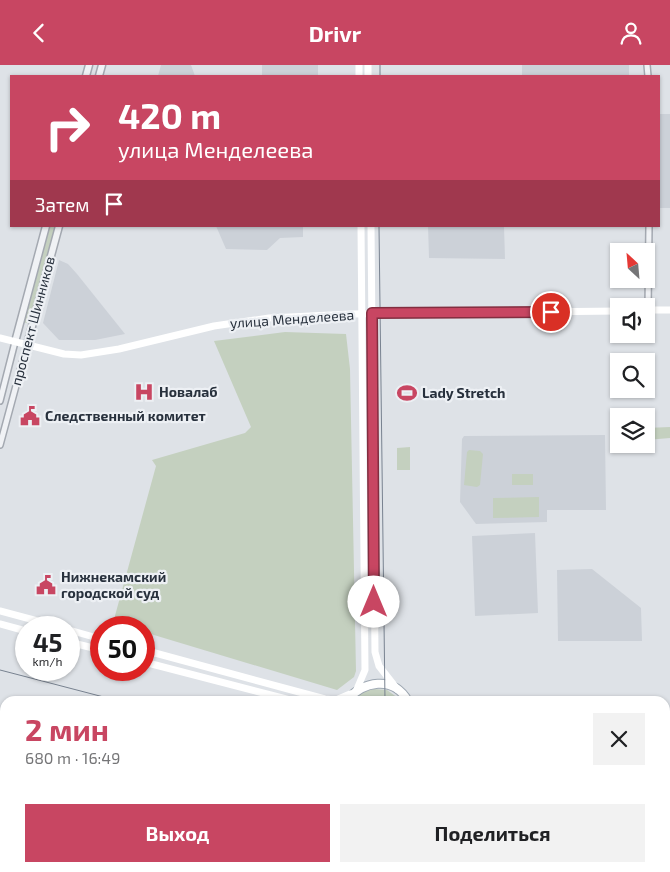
<!DOCTYPE html>
<html lang="ru">
<head>
<meta charset="utf-8">
<style>
  :root { --surface:#fff; --page:#f2f2f2; --text:#202124; --muted:#757577; --accent:#c84662 }
  body { margin:0; font-family:"Exo 2",sans-serif; background:var(--page); color:var(--text); height:100vh; display:flex; flex-direction:column; font-size:19px; white-space:nowrap }
  * { box-sizing:border-box; margin:0 }
  p { font-size:16px; color:var(--muted) }
  .icon { flex:none; width:28px; height:28px; fill:none; stroke:currentColor; stroke-width:2; stroke-linecap:round; stroke-linejoin:round }
  .map { position:relative; flex:1; overflow:hidden }
  .panel { position:absolute; left:0px; top:631px; width:670px; height:176px; display:flex; flex-direction:column; background:var(--surface); border-radius:15px 15px 0 0; box-shadow:0 1px 4px #0004 }
  .panel>* { flex:none }
  .top-card { position:absolute; left:10px; top:10px; width:650px; height:152px; border-radius:0px; box-shadow:0 1px 4px #0004; background:#c84662; color:#fff; overflow:hidden }
  .needle { width:32px; rotate:334deg }
  .fabs { position:absolute; left:610px; top:178px; display:grid; gap:10px }
  .fabs a { display:grid; place-items:center; width:45px; height:45px; border-radius:0px; background:var(--surface); box-shadow:0 1px 4px #0004; font-size:25px }
  .speed { position:absolute; left:15px; top:551px; display:flex; gap:10px; font-size:25px; font-weight:700; text-align:center }
  .speed>* { display:grid; place-content:center; width:65px; height:65px; border-radius:50%; background:var(--surface); box-shadow:0 1px 4px #0004; line-height:1 }
  .speed small { font-size:12px; font-weight:400 }
  .speed .limit { border:8px solid #d22; background:#fff; color:#111 }
  .pin { position:absolute; display:grid; place-items:center; width:42px; height:42px; color:#fff; margin:-21px; border:2px solid #fff; border-radius:50%; box-shadow:0 1px 5px #0007 }
  .me { position:absolute; width:55px; margin:-28px; rotate:0deg; stroke-linejoin:round; filter:drop-shadow(0 0 4px #0008) }
  .turn { display:flex; align-items:center; gap:18px; height:105px; padding:0 25px; font-size:22px }
  .turn .icon { width:65px; height:65px; stroke-width:2.5 }
  .turn b { display:block; font-size:35px; line-height:42px }
  .then { display:flex; align-items:center; height:48px; padding:0 25px; background:#0003; gap:10px; font-size:19px }
  .round { display:grid; place-items:center; flex:none; width:52px; height:52px; border-radius:0px; background:var(--page) }
  .headline { display:flex; align-items:center; justify-content:space-between; height:85px; padding:0 25px }
  h1 { font-size:30px; font-weight:700; line-height:38px; color:var(--accent) }
  .button { display:flex; gap:10px; margin-top:auto; padding:10px 25px }
  .button a { flex:1; height:58px; border-radius:0px; background:var(--accent); color:#fff; font-size:20px; font-weight:700; line-height:58px; text-align:center }
  .button a+a { background:var(--page); color:var(--text) }
  header { display:flex; justify-content:space-between; align-items:center; height:65px; padding:0 25px; background:var(--accent); color:#fff; font-size:22px; font-weight:700 }
  .map>svg:first-child { display:block }
</style>
</head>
<body>
<header><svg class="icon" aria-label="back" viewBox="0 0 24 24"><path d="M15 5l-7 7 7 7"/></svg>Drivr<svg class="icon" aria-label="person" viewBox="0 0 24 24"><circle cx="12" cy="8" r="4"/><path d="M4 21q1-7 8-7t8 7"/></svg></header>
<div class="map">
<svg width="670" height="807" viewBox="0 0 670 807">
  <rect width="100%" height="100%" fill="#dee2e7"/>
  <g fill="#ccd1d8">
    <path d="M 161,0 L 191,0 L 195,11 L 158,11 Z"/>
    <rect x="262" y="0" width="56" height="11"/>
    <rect x="522" y="0" width="107" height="11"/>
    <path d="M 670,49 L 670,143 L 659,143 L 659,49 Z"/>
    <path d="M 216,161 L 303,161 L 303,172 L 280,173 L 267,185 L 226,184 Z"/>
    <path d="M 428,161 L 504,161 L 505,194 L 429,193 Z"/>
    <path d="M 59,195 L 68,199 L 77,209 L 125,269 L 95,275 L 59,275 L 43,258 Z"/>
    <path d="M 605,370 L 606,445 L 547,445 L 547,457 L 476,459 L 460,437 L 462,374 L 464,371 Z"/>
    <path d="M 535,468 L 538,548 L 475,551 L 472,471 Z"/>
    <path d="M 592,504 L 641,543 L 642,576 L 558,576 L 557,505 Z"/>
    <path d="M 665,768 L 670,768 L 670,807 L 622,807 L 622,803 L 665,802 Z"/>
    <rect x="477" y="803" width="73" height="4"/>
  </g>
  <g fill="#c4d0bf">
    <path d="M 49,161 L 57,161 L 30,259 L 23,257 Z"/>
    <path d="M 285,267 L 346,269 L 350,304 L 356,606 L 354,612 L 337,625 L 144,567 L 144,562 L 129,562 L 113,558 L 156,401 L 152,395 L 245,368 L 251,362 L 214,276 Z"/>
    <path d="M 670,362 L 670,373 L 646,375 L 646,363 Z"/>
    <path d="M 410,382 L 410,405 L 397,405 L 397,383 Z"/>
    <path d="M 469,385 L 480,386 L 483,389 L 480,420 L 477,422 L 464,420 L 467,387 Z"/>
    <rect x="512" y="409" width="21" height="11"/>
    <path d="M 539,432 L 539,452 L 493,453 L 493,433 Z"/>
    <path d="M 374,624 L 387,625 L 402,636 L 352,636 L 362,627 Z"/>
    <path d="M 29,802 L 197,802 L 197,803 L 195,807 L 27,807 Z"/>
  </g>
  <g fill="none" stroke-linecap="round" stroke-linejoin="round">
    <defs>
      <g id="minor">
        <path d="M 647,0 L 648,11"/>
        <path d="M 648,245 L 649,161"/>
        <path d="M 0,336 L 15,277"/>
        <path d="M 0,380 L 27,280"/>
        <path d="M 665,691 L 670,691"/>
        <path d="M 348,807 L 349,802"/>
      </g>
      <g id="tertiary">
        <path d="M 86,11 L 89,0"/>
        <path d="M 99,11 L 102,0"/>
        <path d="M 15,277 L 46,161"/>
        <path d="M 27,280 L 59,161"/>
      </g>
      <g id="primary">
        <path d="M 346,636 C 363,616 393,610 408,636"/>
        <path d="M 665,662 L 670,662"/>
        <path d="M 665,671 L 670,671"/>
        <path d="M 305,807 L 307,802"/>
        <path d="M 328,807 L 330,802"/>
      </g>
    </defs>
    <use href="#minor" stroke="#a4a9b1" stroke-width="8"/>
    <use href="#tertiary" stroke="#a4a9b1" stroke-width="9"/>
    <use href="#primary" stroke="#9da7b2" stroke-width="10"/>
    <use href="#minor" stroke="#f0f2f5" stroke-width="5"/>
    <use href="#tertiary" stroke="#f0f2f5" stroke-width="6"/>
    <g stroke="#fff" stroke-width="7">
      <path d="M 359,0 L 359,11"/>
      <path d="M 368,0 L 368,11"/>
      <path d="M 371,161 L 375,587 L 379,601 L 397,624"/>
      <path d="M 646,245 L 670,245"/>
      <path d="M 0,273 L 64,289 L 81,290 L 119,284 L 214,261 L 269,253 L 351,249 L 619,246"/>
      <path d="M 0,546 L 60,562"/>
      <path d="M 0,559 L 26,566"/>
      <path d="M 69,565 L 101,574"/>
      <path d="M 69,577 L 101,585"/>
      <path d="M 144,585 L 325,634 L 336,635 L 350,629"/>
      <path d="M 144,597 L 294,636"/>
      <path d="M 357,624 L 365,605 L 361,161"/>
    </g>
    <use href="#primary" stroke="#fff" stroke-width="8"/>
    <g stroke="#788290" stroke-width="1">
      <path d="M 380,0 L 380,11"/>
      <path d="M 379,161 L 385,636"/>
      <path d="M 0,605 L 119,636"/>
      <path d="M 339,807 L 341,802"/>
    </g>
  </g>
  <g fill="none" stroke-linecap="round" stroke-linejoin="round">
    <defs>
      <path id="route" d="M 374,537 L 372,248 L 551,247"/>
    </defs>
    <use href="#route" stroke="#822e40" stroke-width="12"/>
    <use href="#route" stroke="#c84662" stroke-width="9"/>
  </g>
  <defs>
    <symbol id="hospital-bare" viewBox="-9 -9 18 18"><path d="M-5-5h3v3.5h4V-5h3V5h-3V1.5h-4V5h-3Z" fill="#c84662" stroke="#edf0f4" stroke-width="2.5" paint-order="stroke"/></symbol>
    <symbol id="stadium-bare" viewBox="-9 -9 18 18"><path d="M0-5a6.5 5 0 1 0 0 10a6.5 5 0 1 0 0-10ZM-3.5-1.8h7v3.6h-7Z" fill="#c84662" stroke="#edf0f4" stroke-width="2.5" paint-order="stroke"/></symbol>
    <symbol id="civic-bare" viewBox="-9 -9 18 18"><path d="M-.6-6.5H3V-4.5H.6V-3L4-1V1h2V6H-6V1h2V-1L-.6-3ZM-1.2 2.5V6h2.4V2.5Z" fill="#c84662" stroke="#edf0f4" stroke-width="2.5" paint-order="stroke"/></symbol>
  </defs>
  <g fill-rule="evenodd">
    <use href="#hospital-bare" x="130" y="313" width="28" height="28"/>
    <use href="#stadium-bare" x="393" y="314" width="28" height="28"/>
    <use href="#civic-bare" x="16" y="337" width="28" height="28"/>
    <use href="#civic-bare" x="32" y="506" width="28" height="28"/>
  </g>
  <g text-anchor="middle" stroke-width="4.5" stroke-linejoin="round" paint-order="stroke">
    <g font-size="14" fill="#28313d" stroke="#edf0f4">
      <text transform="translate(292 254) rotate(-4)" y="5">улица Менделеева</text>
      <text transform="translate(33 256) rotate(-75)" y="5">проспект Шинников</text>
    </g>
    <g font-size="14" font-weight="bold" fill="#28313d" stroke="#edf0f4" text-anchor="start">
      <text x="159" y="332">Новалаб</text>
      <text x="422" y="333">Lady Stretch</text>
      <text x="45" y="356">Следственный комитет</text>
      <text x="61" y="517">Нижнекамский<tspan x="61" dy="16">городской суд</tspan></text>
    </g>
  </g>
</svg>
<div class="fabs">
<a><svg class="needle" viewBox="-14 -14 28 28"><path d="M0-13l5 13h-10z" fill="#e53935"/><path d="M0 13l5-13h-10z" fill="#757577"/></svg></a>
<a><svg class="icon" aria-label="sound" viewBox="0 0 24 24"><path d="M4 9h4l5-4v14l-5-4H4zM17 9q2 3 0 6"/></svg></a>
<a><svg class="icon" aria-label="search" viewBox="0 0 24 24"><circle cx="10" cy="10" r="6"/><path d="M15 15l6 6"/></svg></a>
<a><svg class="icon" aria-label="layers" viewBox="0 0 24 24"><path d="M12 4l9 5-9 5-9-5zM3 14l9 5 9-5"/></svg></a>
</div>
<div class="speed"><div>45<small>km/h</small></div><div class="limit">50</div></div>
<div class="pin" style="left:551px;top:247px;background:#d93025"><svg class="icon" aria-label="arrive" viewBox="0 0 24 24"><path d="M6 21V4h12l-3 4 3 4H6"/></svg></div>
<svg class="me" style="left:374px;top:537px" viewBox="-20 -20 40 40"><circle r="19" fill="#fff"/><path d="M0-13L10 11 0 6-10 11z" fill="#c84662"/></svg>
<div class="top-card">
<div class="turn"><svg class="icon" aria-label="right" viewBox="0 0 24 24"><path d="M7 20v-9h11M14 6l5 5-5 5"/></svg><div><b>420 m</b>улица Менделеева</div></div>
<div class="then">Затем<svg class="icon" aria-label="arrive" viewBox="0 0 24 24"><path d="M6 21V4h12l-3 4 3 4H6"/></svg></div>
</div>
<section class="panel">
<div class="headline"><div><h1>2 мин</h1><p>680 m · 16:49</p></div><a class="round"><svg class="icon" aria-label="close" viewBox="0 0 24 24"><path d="M6 6l12 12M18 6L6 18"/></svg></a></div>
<div class="button"><a>Выход</a><a>Поделиться</a></div>
</section>
</div>
</body>
</html>
